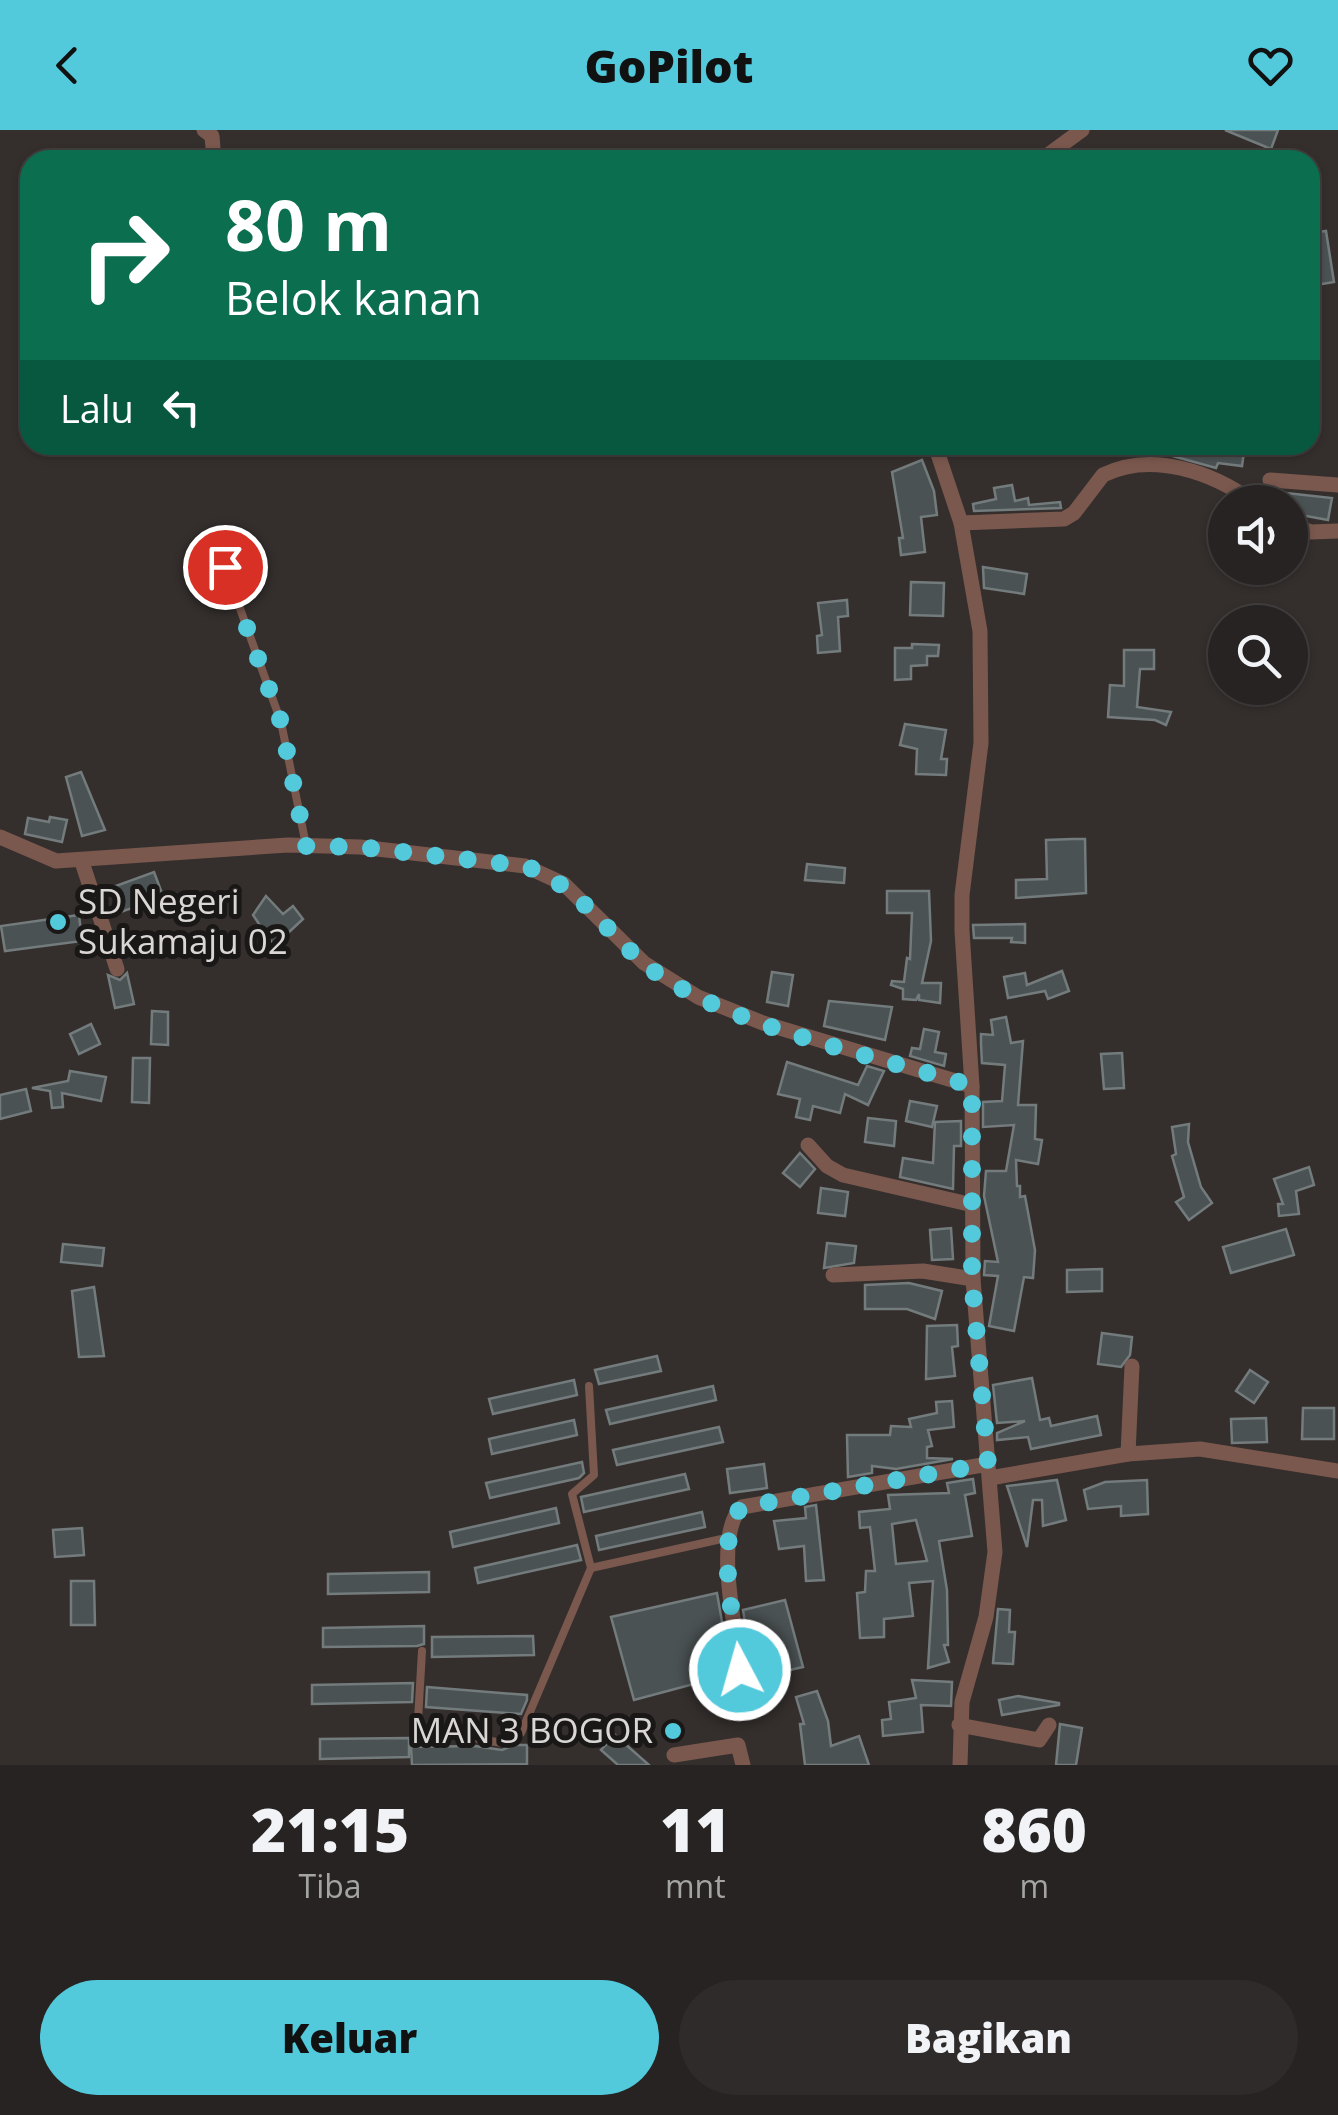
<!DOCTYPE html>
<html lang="id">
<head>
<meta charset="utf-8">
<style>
  :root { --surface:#272322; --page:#2f2b2a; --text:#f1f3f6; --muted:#a4a4a5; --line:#434040; --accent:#53cadc }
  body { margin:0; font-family:"Open Sans",sans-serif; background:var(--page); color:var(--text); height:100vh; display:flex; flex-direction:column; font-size:38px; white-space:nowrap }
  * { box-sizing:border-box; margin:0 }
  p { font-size:32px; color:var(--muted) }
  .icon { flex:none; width:55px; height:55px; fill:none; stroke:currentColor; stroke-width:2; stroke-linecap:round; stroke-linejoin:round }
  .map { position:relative; height:1635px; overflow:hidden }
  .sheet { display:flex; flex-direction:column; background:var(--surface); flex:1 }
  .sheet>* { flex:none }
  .banner { position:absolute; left:20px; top:20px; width:1300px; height:305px; border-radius:30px; box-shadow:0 2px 8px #0004,0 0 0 2px var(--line); background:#0b6e4f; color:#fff; overflow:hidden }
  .buttons { position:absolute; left:1208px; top:355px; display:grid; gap:20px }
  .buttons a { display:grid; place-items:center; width:100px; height:100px; border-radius:50%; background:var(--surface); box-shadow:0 2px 8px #0004,0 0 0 2px var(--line); font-size:50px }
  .pin { position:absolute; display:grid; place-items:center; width:85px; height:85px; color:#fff; margin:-42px; border:5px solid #fff; border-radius:50%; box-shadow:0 2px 10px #0007 }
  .me { position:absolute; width:110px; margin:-55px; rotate:354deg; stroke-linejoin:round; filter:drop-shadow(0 0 8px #0008) }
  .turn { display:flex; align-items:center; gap:35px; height:210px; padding:0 40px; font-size:45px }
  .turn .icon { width:130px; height:130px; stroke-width:2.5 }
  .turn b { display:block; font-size:70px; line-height:85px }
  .then { display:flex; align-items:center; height:95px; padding:0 40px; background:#0003; gap:20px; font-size:38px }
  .eta { display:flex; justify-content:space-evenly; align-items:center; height:170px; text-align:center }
  .eta b { font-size:60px; font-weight:800; line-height:70px }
  .action { display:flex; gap:20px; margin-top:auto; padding:20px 40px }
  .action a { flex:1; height:115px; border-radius:60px; background:var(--accent); color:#111; font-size:40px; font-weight:800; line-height:115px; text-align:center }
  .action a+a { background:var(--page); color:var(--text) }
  header { display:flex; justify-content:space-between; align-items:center; height:130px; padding:0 40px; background:var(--accent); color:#111; font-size:45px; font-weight:800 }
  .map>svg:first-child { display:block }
</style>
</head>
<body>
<header><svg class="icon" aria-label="back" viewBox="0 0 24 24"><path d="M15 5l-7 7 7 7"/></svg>GoPilot<svg class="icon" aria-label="heart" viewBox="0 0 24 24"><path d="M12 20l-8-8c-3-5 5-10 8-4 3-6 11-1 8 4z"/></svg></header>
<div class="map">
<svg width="1338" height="1635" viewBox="0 0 1338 1635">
  <rect width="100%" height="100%" fill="#342f2d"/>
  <g fill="#4b5253" stroke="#737b7c" stroke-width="2.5" fill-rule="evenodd">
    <path d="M 1225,0 L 1278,0 L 1271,19 Z"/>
    <path d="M 1326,101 L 1334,152 L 1310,156 L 1310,103 Z"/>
    <path d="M 1170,315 L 1245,315 L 1242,336 L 1218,333 L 1216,338 L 1169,325 Z"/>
    <path d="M 922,330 L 934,361 L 937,385 L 921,387 L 925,422 L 901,425 L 899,408 L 903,408 L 892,342 Z"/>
    <path d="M 1012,355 L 1015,371 L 1028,368 L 1029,375 L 1060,372 L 1061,378 L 974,381 L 973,374 L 996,369 L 994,358 Z"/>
    <path d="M 1277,362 L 1332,368 L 1328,390 L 1290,383 L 1290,372 L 1274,372 Z"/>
    <path d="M 983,437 L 1027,444 L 1024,464 L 984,458 Z"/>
    <path d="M 911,452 L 944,453 L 943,486 L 910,485 Z"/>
    <path d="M 847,470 L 848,486 L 838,487 L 840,521 L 818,523 L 817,506 L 822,505 L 818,473 Z"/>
    <path d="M 912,514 L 939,515 L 938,526 L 927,526 L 927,535 L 911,536 L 911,549 L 895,550 L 895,518 L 912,518 Z"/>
    <path d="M 1124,520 L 1154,520 L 1154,539 L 1140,539 L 1137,577 L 1171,582 L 1166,595 L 1155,590 L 1108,587 L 1110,555 L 1124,556 Z"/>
    <path d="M 905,594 L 946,600 L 941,629 L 947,629 L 946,645 L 916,644 L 917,619 L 900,615 Z"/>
    <path d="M 81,642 L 105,700 L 82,706 L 66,647 Z"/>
    <path d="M 50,687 L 67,690 L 62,712 L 25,704 L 28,688 L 49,692 Z"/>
    <path d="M 1073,709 L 1085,709 L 1086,763 L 1016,768 L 1016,750 L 1047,749 L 1046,710 Z"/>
    <path d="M 807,734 L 845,738 L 844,753 L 805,750 Z"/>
    <path d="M 154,742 L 166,774 L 146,781 L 143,774 L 121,782 L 113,757 Z"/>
    <path d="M 887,761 L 929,761 L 931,811 L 922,853 L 941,853 L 940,873 L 919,870 L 919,864 L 916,870 L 903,869 L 903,859 L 891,855 L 892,851 L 904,852 L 907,828 L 910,829 L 912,783 L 887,783 Z"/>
    <path d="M 266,766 L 283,784 L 293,776 L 303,789 L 274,816 L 253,785 Z"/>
    <path d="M 79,785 L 82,811 L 5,821 L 1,796 Z"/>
    <path d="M 1025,794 L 1025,813 L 1011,812 L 1012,808 L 974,808 L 973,795 Z"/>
    <path d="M 1062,841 L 1069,861 L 1048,869 L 1045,861 L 1008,868 L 1004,847 L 1025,843 L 1027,855 Z"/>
    <path d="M 772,842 L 793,845 L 788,876 L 767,872 Z"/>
    <path d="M 127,843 L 134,874 L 115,878 L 108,845 L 120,850 Z"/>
    <path d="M 829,871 L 892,877 L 885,910 L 824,896 Z"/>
    <path d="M 152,881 L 168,882 L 168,915 L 151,914 Z"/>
    <path d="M 1006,887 L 1011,913 L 1023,911 L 1018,975 L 1036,975 L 1035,1009 L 1042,1010 L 1038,1034 L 1016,1030 L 1017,1056 L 1020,1056 L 1020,1067 L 1025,1066 L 1035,1120 L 1033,1148 L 1024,1147 L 1014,1201 L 989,1196 L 998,1146 L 984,1145 L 985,1131 L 998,1132 L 984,1066 L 986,1041 L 1006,1041 L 1014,995 L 983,997 L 983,972 L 1002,971 L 1005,935 L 982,933 L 981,914 L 981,904 L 993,905 L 991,890 Z"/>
    <path d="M 91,894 L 100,914 L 79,924 L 70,904 Z"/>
    <path d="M 924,899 L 939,902 L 935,922 L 946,924 L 944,936 L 910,926 L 912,918 L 920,919 Z"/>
    <path d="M 1122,923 L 1124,958 L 1104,959 L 1101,924 Z"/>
    <path d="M 133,928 L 150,928 L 149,973 L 132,972 Z"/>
    <path d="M 787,932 L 858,955 L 867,936 L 884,941 L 868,975 L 845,964 L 840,983 L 813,976 L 810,990 L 796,987 L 800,969 L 778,964 Z"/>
    <path d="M 70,941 L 106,947 L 101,971 L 62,963 L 63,977 L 52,978 L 50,961 L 32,958 L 68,951 Z"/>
    <path d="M 26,959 L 31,981 L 0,989 L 0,965 Z"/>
    <path d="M 910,971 L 937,976 L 932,997 L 906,991 Z"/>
    <path d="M 868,988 L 896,991 L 894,1016 L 865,1012 Z"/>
    <path d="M 961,991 L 961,1016 L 954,1016 L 953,1059 L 900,1047 L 903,1028 L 933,1033 L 935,992 Z"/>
    <path d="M 1189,994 L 1188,1012 L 1201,1057 L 1212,1073 L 1189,1090 L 1176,1072 L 1184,1067 L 1172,1026 L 1176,1024 L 1172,997 Z"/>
    <path d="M 800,1023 L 815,1039 L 800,1057 L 783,1043 Z"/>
    <path d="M 1309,1037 L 1314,1055 L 1296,1061 L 1299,1084 L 1279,1086 L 1278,1074 L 1283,1074 L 1274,1049 Z"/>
    <path d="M 821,1058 L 848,1062 L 845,1086 L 818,1083 Z"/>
    <path d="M 951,1098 L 953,1129 L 932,1130 L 930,1100 Z"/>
    <path d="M 1286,1099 L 1294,1125 L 1231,1143 L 1223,1117 Z"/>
    <path d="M 827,1113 L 856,1116 L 854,1133 L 824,1138 Z"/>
    <path d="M 63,1114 L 104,1118 L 102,1136 L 61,1132 Z"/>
    <path d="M 1102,1139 L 1102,1161 L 1067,1162 L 1067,1140 Z"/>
    <path d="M 909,1153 L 942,1161 L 935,1189 L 907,1179 L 865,1179 L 865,1155 Z"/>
    <path d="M 94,1157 L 104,1226 L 79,1227 L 72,1161 Z"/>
    <path d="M 957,1195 L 958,1216 L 952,1217 L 955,1246 L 926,1249 L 927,1196 Z"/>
    <path d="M 1102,1203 L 1132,1207 L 1130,1225 L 1121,1237 L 1098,1234 Z"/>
    <path d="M 657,1226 L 661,1241 L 599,1254 L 595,1240 Z"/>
    <path d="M 1250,1240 L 1268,1252 L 1254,1273 L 1236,1261 Z"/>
    <path d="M 1032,1248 L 1040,1290 L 1049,1288 L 1051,1296 L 1097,1286 L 1101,1305 L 1031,1319 L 1028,1307 L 997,1310 L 997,1303 L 1025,1291 L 997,1293 L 993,1255 Z"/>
    <path d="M 574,1250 L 577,1265 L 493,1284 L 489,1269 Z"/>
    <path d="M 713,1256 L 716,1270 L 610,1294 L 606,1280 Z"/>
    <path d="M 952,1271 L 954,1297 L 928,1300 L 932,1316 L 927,1317 L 927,1328 L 953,1329 L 896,1339 L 872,1336 L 872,1343 L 848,1347 L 847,1305 L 890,1305 L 891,1296 L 911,1297 L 909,1289 L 937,1283 L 936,1272 Z"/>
    <path d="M 1303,1278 L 1334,1278 L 1334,1309 L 1302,1309 Z"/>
    <path d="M 1266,1288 L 1267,1312 L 1232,1313 L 1231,1289 Z"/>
    <path d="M 574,1290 L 577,1305 L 492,1324 L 489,1309 Z"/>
    <path d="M 719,1297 L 723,1312 L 617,1335 L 613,1320 Z"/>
    <path d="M 582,1332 L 584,1343 L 579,1348 L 490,1368 L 486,1353 Z"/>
    <path d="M 764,1334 L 767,1358 L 730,1363 L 727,1339 Z"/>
    <path d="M 685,1344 L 689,1359 L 584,1382 L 581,1367 Z"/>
    <path d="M 973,1349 L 975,1363 L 965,1365 L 972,1406 L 939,1411 L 947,1460 L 948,1515 L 944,1515 L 949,1532 L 928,1538 L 933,1451 L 909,1453 L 913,1486 L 884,1489 L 884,1507 L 860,1508 L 857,1463 L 865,1462 L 866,1441 L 875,1441 L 870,1397 L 860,1398 L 859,1382 L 890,1379 L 888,1365 L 949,1363 L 947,1353 ZM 916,1390 L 927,1431 L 896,1434 L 892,1394 Z"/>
    <path d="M 1057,1350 L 1066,1390 L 1043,1396 L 1042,1370 L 1033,1370 L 1027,1417 L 1007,1356 Z"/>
    <path d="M 1147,1350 L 1148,1384 L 1121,1386 L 1121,1376 L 1088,1379 L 1084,1360 L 1105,1352 Z"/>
    <path d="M 816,1375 L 824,1450 L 806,1451 L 804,1416 L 779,1419 L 774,1391 L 806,1388 L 805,1377 Z"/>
    <path d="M 556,1378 L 559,1393 L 453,1417 L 450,1402 Z"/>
    <path d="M 702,1382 L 705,1397 L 599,1420 L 596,1406 Z"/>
    <path d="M 82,1398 L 84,1425 L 55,1427 L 53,1400 Z"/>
    <path d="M 577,1415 L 581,1430 L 478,1453 L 475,1438 Z"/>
    <path d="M 429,1442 L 429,1462 L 328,1464 L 328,1444 Z"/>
    <path d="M 71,1451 L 94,1451 L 95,1495 L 71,1495 Z"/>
    <path d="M 717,1463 L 731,1544 L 634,1570 L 611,1487 Z"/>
    <path d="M 785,1470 L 803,1537 L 754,1548 L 743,1480 Z"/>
    <path d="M 998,1479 L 1010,1480 L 1009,1502 L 1015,1502 L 1013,1534 L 993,1533 Z"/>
    <path d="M 424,1496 L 424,1514 L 417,1516 L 323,1517 L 323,1498 Z"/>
    <path d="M 533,1506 L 534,1525 L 432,1527 L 432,1507 Z"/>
    <path d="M 912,1550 L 952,1552 L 951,1576 L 921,1575 L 923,1602 L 883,1606 L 882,1590 L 891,1589 L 889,1572 L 916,1568 Z"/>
    <path d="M 413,1553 L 412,1572 L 312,1574 L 312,1555 Z"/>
    <path d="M 427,1557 L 527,1565 L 527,1570 L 521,1584 L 426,1577 Z"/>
    <path d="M 817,1561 L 828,1591 L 831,1616 L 859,1606 L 869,1635 L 805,1635 L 800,1594 L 804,1594 L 796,1567 Z"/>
    <path d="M 1018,1566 L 1059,1573 L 1059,1575 L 1002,1585 L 999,1570 Z"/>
    <path d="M 1060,1594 L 1082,1598 L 1076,1635 L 1056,1635 Z"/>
    <path d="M 615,1605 L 649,1635 L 618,1635 L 601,1620 Z"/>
    <path d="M 409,1608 L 409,1627 L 320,1629 L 320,1609 Z"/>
    <path d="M 514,1615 L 527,1615 L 527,1634 L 412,1635 L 411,1617 L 475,1616 L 502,1620 Z"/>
  </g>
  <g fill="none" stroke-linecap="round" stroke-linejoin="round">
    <g stroke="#7b584e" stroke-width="8">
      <path d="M 225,437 L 281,592 L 306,715"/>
      <path d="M 591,1438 L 726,1408"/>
      <path d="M 422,1521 L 418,1590 L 424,1599 L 502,1613 L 521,1603 L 591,1438 L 572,1364 L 594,1345 L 589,1256"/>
    </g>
    <g stroke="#7b584e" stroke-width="15">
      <path d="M 204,0 L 212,6 L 214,30"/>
      <path d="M 1041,30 L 1082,0"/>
      <path d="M 935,315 L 961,393 L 980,501 L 981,613 L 962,765 L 962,801 L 972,956 L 973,1149 L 995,1422 L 986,1487 L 962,1572 L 960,1635"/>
      <path d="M 1270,350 L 1338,355"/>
      <path d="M 961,393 L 1064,389 L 1074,383 L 1103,345 C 1152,321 1212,342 1253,372"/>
      <path d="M 1290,394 L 1311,402 L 1338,401"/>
      <path d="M 0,707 L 56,731 L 288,715 L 360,717 L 525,736 L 564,754 L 644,833 L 698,867 L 763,893 L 972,956"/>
      <path d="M 82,732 L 117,839"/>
      <path d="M 808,1015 L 827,1036 L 843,1045 L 973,1075"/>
      <path d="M 833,1145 L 923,1141 L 973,1149"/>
      <path d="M 1128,1324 L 1132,1236"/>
      <path d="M 990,1348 L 1128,1324 L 1200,1319 L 1338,1341"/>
      <path d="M 741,1540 C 736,1502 713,1403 742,1377 L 988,1334"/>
      <path d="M 959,1595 L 1039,1610 L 1049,1595"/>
      <path d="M 674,1625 L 738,1615 L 743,1635"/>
    </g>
  </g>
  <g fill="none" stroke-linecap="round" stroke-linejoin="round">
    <path stroke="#53cadc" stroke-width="18" stroke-dasharray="0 32.4" d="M 225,437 L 281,592 L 306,716 L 360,717 L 525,736 C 587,758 614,818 667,850 C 752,902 877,926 972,956 L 972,1149 L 988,1334 L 742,1377 C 713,1403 736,1502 740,1540"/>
  </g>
  <g fill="#53cadc" stroke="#1a1717" stroke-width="4">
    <circle cx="58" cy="792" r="10"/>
    <circle cx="673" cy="1601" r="10"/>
  </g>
  <g text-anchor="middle" stroke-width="10" stroke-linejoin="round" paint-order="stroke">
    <g font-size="35" fill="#dad6d5" stroke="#1a1717" text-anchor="start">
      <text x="78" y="784">SD Negeri<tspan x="78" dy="40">Sukamaju 02</tspan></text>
      <text x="653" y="1613" text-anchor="end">MAN 3 BOGOR</text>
    </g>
  </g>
</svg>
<div class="buttons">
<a><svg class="icon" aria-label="sound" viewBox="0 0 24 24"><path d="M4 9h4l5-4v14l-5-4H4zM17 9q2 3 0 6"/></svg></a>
<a><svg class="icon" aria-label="search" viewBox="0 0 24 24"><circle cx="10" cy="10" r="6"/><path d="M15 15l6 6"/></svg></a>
</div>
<div class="pin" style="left:225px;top:437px;background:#d93025"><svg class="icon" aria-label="arrive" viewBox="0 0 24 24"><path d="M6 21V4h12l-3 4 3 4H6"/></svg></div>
<svg class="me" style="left:740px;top:1540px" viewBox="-20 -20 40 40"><circle r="17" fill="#53cadc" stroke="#fff" stroke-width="3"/><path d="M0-11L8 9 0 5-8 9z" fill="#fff"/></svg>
<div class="banner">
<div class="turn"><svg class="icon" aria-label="right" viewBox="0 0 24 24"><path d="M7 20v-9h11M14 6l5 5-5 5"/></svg><div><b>80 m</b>Belok kanan</div></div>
<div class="then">Lalu<svg class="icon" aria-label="left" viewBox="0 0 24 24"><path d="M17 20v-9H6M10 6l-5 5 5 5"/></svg></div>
</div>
</div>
<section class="sheet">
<div class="eta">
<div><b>21:15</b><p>Tiba</p></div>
<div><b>11</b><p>mnt</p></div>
<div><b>860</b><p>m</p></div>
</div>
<div class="action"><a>Keluar</a><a>Bagikan</a></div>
</section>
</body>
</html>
